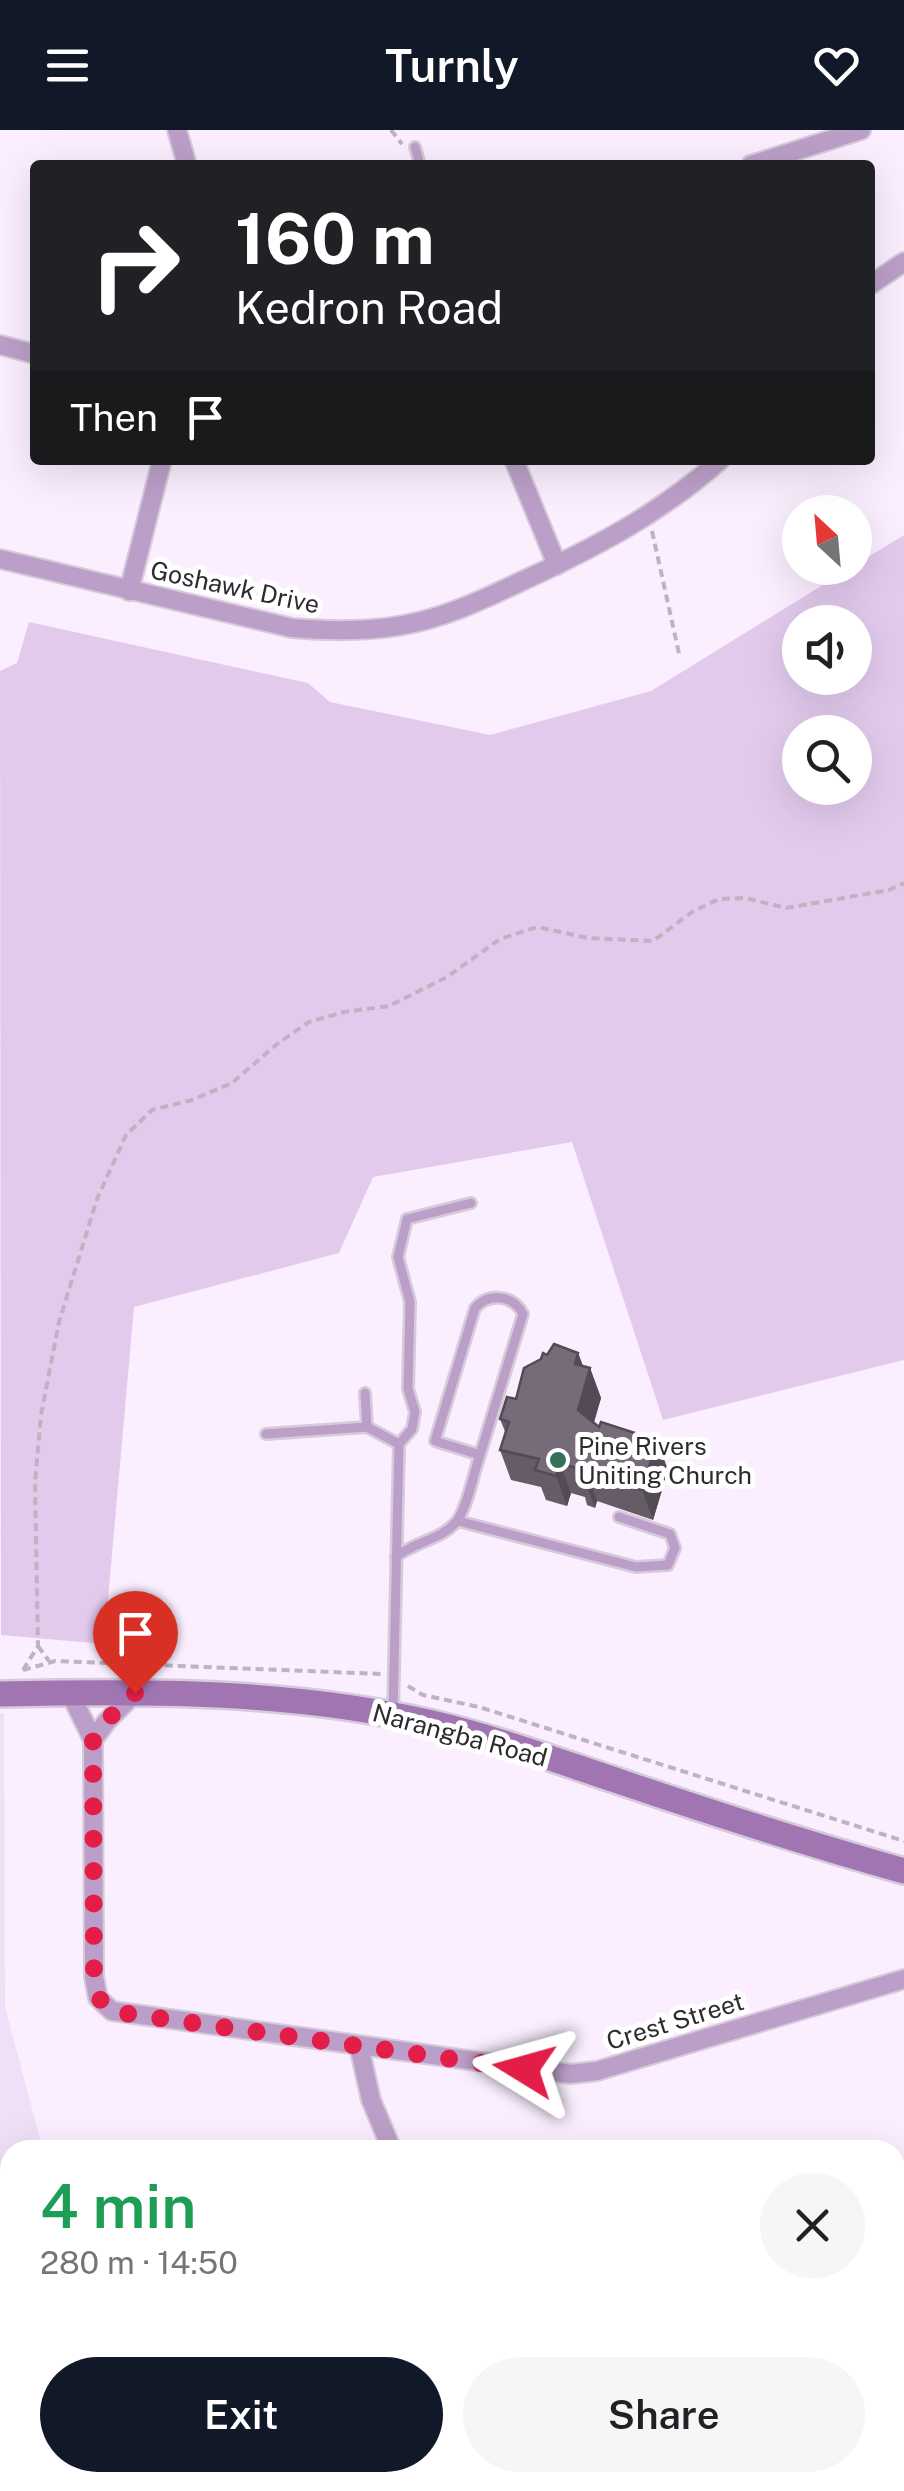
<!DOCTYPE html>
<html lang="en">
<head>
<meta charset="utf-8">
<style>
  :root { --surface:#fff; --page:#f6f6f6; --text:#202124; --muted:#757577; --accent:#111827 }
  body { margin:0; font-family:"Public Sans",sans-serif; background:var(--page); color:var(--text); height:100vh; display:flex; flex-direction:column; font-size:38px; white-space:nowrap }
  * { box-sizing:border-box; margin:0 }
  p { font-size:32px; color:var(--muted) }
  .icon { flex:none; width:55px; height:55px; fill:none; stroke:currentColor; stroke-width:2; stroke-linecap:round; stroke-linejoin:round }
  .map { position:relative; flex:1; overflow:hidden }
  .details { position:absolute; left:0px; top:2010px; width:905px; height:352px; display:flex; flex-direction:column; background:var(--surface); border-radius:30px 30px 0 0; box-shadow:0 10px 40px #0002 }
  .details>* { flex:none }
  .top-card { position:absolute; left:30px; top:30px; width:845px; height:305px; border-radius:10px; box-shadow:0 10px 40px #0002; background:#202124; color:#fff; overflow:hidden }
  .needle { width:65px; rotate:334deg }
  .controls { position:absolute; left:782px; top:365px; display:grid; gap:20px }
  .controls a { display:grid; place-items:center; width:90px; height:90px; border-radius:50%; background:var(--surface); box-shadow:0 10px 40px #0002; font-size:50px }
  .pin { position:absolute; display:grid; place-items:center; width:85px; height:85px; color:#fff; margin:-102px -42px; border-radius:50% 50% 50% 0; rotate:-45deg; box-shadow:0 0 10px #0007 }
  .pin .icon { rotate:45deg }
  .me { position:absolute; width:110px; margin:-55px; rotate:278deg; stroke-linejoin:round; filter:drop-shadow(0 0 8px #0008) }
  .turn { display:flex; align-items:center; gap:35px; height:210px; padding:0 40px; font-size:45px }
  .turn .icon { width:130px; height:130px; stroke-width:2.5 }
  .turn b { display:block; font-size:70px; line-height:85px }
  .then { display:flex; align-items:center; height:95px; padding:0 40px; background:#0003; gap:20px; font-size:38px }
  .round { display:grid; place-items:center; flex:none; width:105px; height:105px; border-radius:52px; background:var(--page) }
  .headline { display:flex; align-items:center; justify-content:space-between; height:170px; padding:0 40px }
  h1 { font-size:60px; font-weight:600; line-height:75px; color:#1e9e55 }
  .button { display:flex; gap:20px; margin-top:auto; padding:20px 40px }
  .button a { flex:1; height:115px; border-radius:60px; background:var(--accent); color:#fff; font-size:40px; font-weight:600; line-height:115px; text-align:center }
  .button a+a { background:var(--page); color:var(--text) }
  header { display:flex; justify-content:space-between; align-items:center; height:130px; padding:0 40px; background:var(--accent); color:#fff; font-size:45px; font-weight:600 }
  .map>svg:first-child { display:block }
</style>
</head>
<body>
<header><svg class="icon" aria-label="menu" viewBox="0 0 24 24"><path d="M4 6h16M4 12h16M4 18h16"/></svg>Turnly<svg class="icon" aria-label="heart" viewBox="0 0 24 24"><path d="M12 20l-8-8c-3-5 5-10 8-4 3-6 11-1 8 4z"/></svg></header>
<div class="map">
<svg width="904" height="2361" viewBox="0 0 904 2361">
  <rect width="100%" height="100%" fill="#faeeff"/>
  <path fill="#f0e0f7" d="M 0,1583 L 4,1583 L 5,1877 L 43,2020 L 10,2020 L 10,2352 L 207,2352 L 212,2361 L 0,2361 Z"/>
  <path fill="#e2caed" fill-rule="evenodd" d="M 904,405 L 904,1230 L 663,1290 L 572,1012 L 373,1047 L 339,1123 L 134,1177 L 104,1514 L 1,1505 L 0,541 L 17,533 L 29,492 L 308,553 L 330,572 L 490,605 L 651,561 ZM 800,492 L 855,492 L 855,548 L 800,548 ZM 800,602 L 855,602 L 855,658 L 800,658 Z"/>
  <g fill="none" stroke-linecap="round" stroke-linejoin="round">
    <defs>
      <g id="lane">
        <path d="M 415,17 L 420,35"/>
        <path d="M 365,1263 L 367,1297 L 399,1314"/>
        <path d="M 266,1304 L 367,1297"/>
        <path d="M 458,1391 L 636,1437 L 668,1435 L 675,1418 L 670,1404 L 619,1387"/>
        <path d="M 396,1427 C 413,1412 441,1410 456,1392 C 467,1380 474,1341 480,1325 L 435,1311 L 475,1178 C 489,1162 513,1165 523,1184 L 480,1325"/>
        <path d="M 393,1583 L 399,1314 L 412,1299 L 415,1282 L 408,1259 L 410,1172 L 398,1127 L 407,1089 L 471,1073"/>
      </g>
      <g id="street">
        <path d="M 177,0 L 187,35"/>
        <path d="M 751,35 L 861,0"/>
        <path d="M 870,155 L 904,132"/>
        <path d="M 0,215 L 35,224"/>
        <path d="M 514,330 L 557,435"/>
        <path d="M 0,429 L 292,498 C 328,501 362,502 398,496 C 442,489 480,471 520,452 C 592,419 660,384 720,330"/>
        <path d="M 129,461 L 162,330"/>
        <path d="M 70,1563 L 93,1610 L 94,1847 L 98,1868 L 112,1881 L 570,1944 L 597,1941 L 904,1849"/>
        <path d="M 93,1610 L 107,1591 L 135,1563"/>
        <path d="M 359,1916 L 371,1970 L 392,2020"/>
        <path d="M 895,2132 L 899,2131"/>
        <path d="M 541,2352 L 545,2361"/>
      </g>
      <path id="secondary" d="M 0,1564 C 145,1561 290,1560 432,1593 C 496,1608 558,1631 621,1652 C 715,1684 809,1714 904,1741"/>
    </defs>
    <use href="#lane" stroke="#d5cbda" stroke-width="14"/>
    <use href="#street" stroke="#d5cbda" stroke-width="22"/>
    <use href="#secondary" stroke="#d5cbda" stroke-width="30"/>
    <g stroke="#bdb3c1" stroke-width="4" stroke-dasharray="8 5" stroke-linecap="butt">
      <path d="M 391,0 L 402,14"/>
      <path d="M 652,401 L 680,528"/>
      <path d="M 38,1516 L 49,1531"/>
      <path d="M 23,1540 L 38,1516 L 35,1353 L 41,1285 L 59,1192 L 97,1069 L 126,1005 L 152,980 L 192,970 L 232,953 L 277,914 L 309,892 L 344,882 L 389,876 L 447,847 L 500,809 L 537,797 L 588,808 L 653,811 L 692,782 L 719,769 L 746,768 L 786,778 L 889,760 L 904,753"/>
      <path d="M 23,1540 L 55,1531 L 382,1544"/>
      <path d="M 408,1556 L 423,1565 L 479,1577 L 904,1711"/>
    </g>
    <use href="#lane" stroke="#bc9fc8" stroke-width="9"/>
    <use href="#street" stroke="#bc9fc8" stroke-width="18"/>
    <use href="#secondary" stroke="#a075b2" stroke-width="25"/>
    <g stroke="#958d98" stroke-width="5" stroke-dasharray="5 10" stroke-linecap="butt">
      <path d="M 0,2072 L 10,2116"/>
      <path d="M 0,2119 L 10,2164"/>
      <path d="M 53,2352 L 55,2361"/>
    </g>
  </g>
  <path fill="#655c68" d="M 578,1223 L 583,1236 L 590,1238 L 601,1268 L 594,1293 L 668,1340 L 653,1390 L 597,1371 L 595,1378 L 587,1375 L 585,1367 L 571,1363 L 567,1376 L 546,1370 L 541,1357 L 511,1350 L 500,1320 L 506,1304 L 500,1289 L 516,1269 L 547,1225 Z"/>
  <g fill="#524b55">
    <path d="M 578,1223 L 587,1247 L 590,1238 L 601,1268 L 588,1310 L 578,1280 L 575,1234 Z"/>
    <path d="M 657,1310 L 668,1340 L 653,1390 L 642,1360 Z"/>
    <path d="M 560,1333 L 571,1363 L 567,1376 L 556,1346 Z"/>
    <path d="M 586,1341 L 597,1371 L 595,1378 L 584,1348 Z"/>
  </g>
  <path fill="#756b79" stroke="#524b55" stroke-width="2.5" d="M 554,1214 L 578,1223 L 575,1234 L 590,1238 L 578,1280 L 599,1297 L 601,1292 L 657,1310 L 642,1360 L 586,1341 L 584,1348 L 577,1345 L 579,1339 L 560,1333 L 556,1346 L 535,1340 L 539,1329 L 500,1320 L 509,1292 L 500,1289 L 507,1267 L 516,1269 L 524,1238 L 541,1229 L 543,1223 L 547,1225 Z"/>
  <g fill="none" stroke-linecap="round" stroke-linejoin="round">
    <path stroke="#e11d48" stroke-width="18" stroke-dasharray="0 32.4" d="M 135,1563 L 106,1591 L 93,1610 L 94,1847 C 97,1867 101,1879 122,1883 L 524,1939"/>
  </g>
  <circle fill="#36705a" stroke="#fff" stroke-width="4" cx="558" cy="1330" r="10"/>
  <g text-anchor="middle" stroke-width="10" stroke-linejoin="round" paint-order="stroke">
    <g font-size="25" fill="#2e2a30" stroke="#fff">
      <text transform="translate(235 457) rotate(12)" y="9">Goshawk Drive</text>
      <text transform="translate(460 1605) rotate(15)" y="9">Narangba Road</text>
      <text transform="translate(675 1891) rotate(-17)" y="9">Crest Street</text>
    </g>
    <g font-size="25" fill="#2e2a30" stroke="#fff" text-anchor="start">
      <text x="578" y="1325">Pine Rivers<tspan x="578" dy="29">Uniting Church</tspan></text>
    </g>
  </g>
</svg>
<div class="controls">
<a><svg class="needle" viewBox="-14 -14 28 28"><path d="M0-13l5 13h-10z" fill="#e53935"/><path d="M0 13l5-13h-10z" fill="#757577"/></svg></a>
<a><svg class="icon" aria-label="sound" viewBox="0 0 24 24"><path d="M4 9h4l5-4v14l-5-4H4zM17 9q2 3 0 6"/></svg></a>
<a><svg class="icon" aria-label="search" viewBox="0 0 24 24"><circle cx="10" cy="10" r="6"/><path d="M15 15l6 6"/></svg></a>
</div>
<div class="pin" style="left:135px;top:1563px;background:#d93025"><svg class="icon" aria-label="arrive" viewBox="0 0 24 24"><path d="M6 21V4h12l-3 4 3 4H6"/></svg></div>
<svg class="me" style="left:524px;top:1939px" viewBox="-20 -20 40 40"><path d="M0-17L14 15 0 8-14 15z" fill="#e11d48" stroke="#fff" stroke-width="4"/></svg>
<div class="top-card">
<div class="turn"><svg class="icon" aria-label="right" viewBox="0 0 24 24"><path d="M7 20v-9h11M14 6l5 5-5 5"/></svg><div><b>160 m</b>Kedron Road</div></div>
<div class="then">Then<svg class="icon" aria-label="arrive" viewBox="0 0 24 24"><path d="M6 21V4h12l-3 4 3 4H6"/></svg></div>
</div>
<section class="details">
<div class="headline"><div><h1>4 min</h1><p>280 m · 14:50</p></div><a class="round"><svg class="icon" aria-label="close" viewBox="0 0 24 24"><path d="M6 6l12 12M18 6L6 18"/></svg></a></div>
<div class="button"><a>Exit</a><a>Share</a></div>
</section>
</div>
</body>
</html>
